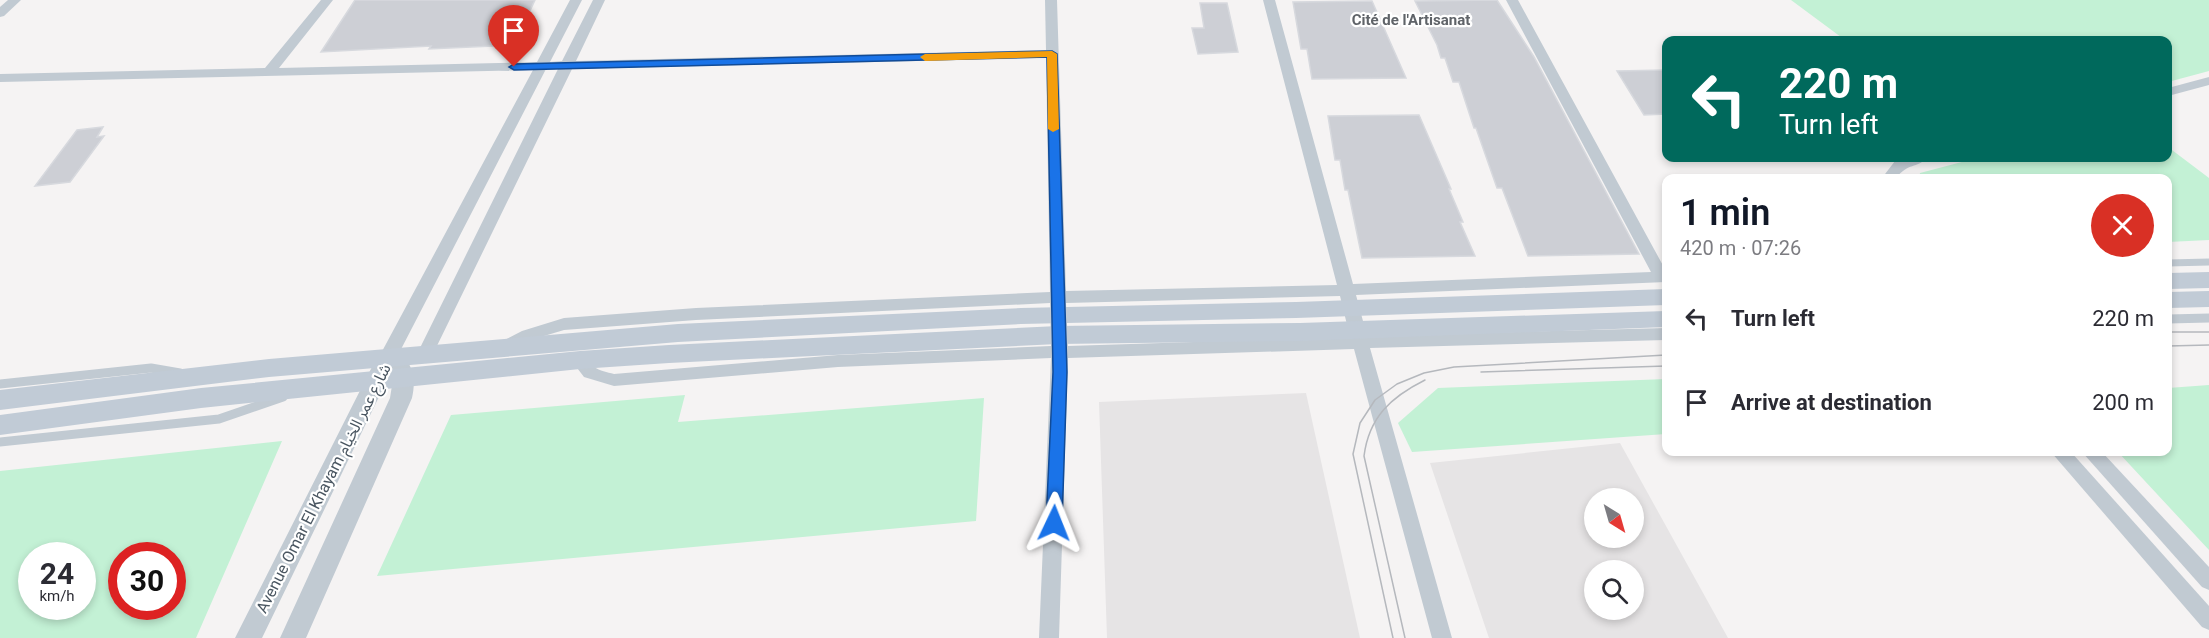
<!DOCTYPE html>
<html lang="en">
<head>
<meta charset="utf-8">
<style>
  :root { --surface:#fff; --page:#f2f2f3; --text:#2b2b33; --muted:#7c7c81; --accent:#111827 }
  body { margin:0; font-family:Roboto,"Noto Sans Arabic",sans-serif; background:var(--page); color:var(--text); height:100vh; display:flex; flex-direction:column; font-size:22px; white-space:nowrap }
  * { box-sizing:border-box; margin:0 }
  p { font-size:20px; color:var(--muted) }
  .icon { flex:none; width:33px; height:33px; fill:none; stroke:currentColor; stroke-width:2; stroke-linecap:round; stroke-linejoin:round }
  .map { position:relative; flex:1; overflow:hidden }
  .details { position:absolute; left:1662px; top:174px; width:510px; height:282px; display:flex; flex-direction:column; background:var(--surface); border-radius:12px; box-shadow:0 3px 9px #0003 }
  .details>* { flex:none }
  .top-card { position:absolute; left:1662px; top:36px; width:510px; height:126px; border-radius:12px; box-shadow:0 3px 9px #0003; background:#00695c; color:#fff; overflow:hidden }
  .needle { width:39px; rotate:143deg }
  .controls { position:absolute; left:1584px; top:488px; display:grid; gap:12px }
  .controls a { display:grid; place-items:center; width:60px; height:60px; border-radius:50%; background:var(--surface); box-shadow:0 3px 9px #0003; font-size:30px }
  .speed { position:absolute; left:18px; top:542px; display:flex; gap:12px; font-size:30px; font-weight:700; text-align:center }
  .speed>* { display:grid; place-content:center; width:78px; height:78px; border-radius:50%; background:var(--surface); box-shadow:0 3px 9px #0003; line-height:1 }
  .speed small { font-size:15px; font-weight:400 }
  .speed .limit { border:9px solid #d22; background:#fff; color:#111 }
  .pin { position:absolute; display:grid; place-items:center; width:51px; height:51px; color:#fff; margin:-62px -26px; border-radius:50% 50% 50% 0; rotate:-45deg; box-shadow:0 0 6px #0007 }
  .pin .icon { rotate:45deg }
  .me { position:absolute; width:66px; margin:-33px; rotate:2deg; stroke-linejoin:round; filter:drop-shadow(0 0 4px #0008) }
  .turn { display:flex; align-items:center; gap:21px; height:126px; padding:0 18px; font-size:27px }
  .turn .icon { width:78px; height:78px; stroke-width:2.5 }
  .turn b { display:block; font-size:42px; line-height:51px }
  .round { display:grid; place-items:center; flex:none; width:63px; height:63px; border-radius:32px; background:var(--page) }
  .headline { display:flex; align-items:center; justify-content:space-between; height:102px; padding:0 18px }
  h1 { font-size:36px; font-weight:600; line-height:45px; color:var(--accent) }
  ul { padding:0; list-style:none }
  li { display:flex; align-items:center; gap:18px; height:84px; padding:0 18px }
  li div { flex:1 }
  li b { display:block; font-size:22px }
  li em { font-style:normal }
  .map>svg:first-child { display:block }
</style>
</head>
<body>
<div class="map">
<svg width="2209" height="638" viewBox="0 0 2209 638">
  <rect width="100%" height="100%" fill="#f5f3f3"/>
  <g fill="#e6e4e5" fill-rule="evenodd">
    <path d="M 1306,393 L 1360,638 L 1107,638 L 1099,402 Z"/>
    <path d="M 1620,443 L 1728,638 L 1489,638 L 1430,463 ZM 1594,498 L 1634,498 L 1634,537 L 1594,537 ZM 1594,570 L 1634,570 L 1634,609 L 1594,609 Z"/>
  </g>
  <g fill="#c3f1d5" fill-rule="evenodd">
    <path d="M 1791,0 L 2209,0 L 2209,71 L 2168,82 L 2168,40 L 1845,40 Z"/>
    <path d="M 2168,147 L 2209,178 L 2209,240 L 2168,242 L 2168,178 L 1919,178 L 1920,173 L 1977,158 L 2168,158 Z"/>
    <path d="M 1666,379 L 1666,434 L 1412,452 L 1398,423 L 1438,388 Z"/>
    <path d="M 2209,385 L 2209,550 L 2118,452 L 2168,452 L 2168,388 Z"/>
    <path d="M 685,395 L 678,422 L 984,398 L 976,521 L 377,576 L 451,415 Z"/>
    <path d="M 282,441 L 196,638 L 0,638 L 0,471 ZM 32,555 L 82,555 L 82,606 L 32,606 ZM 122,555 L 172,555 L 172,606 L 122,606 Z"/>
  </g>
  <g fill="#cdcfd5" stroke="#d7d9de" stroke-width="1.5">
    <path d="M 355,0 L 535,0 L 514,45 L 429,49 L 431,46 L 321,52 Z"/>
    <path d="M 1497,0 L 1534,57 L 1639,254 L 1528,256 L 1502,188 L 1497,188 L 1476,128 L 1474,128 L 1459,82 L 1453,82 L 1445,58 L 1441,58 L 1437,45 L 1415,1 Z"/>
    <path d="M 1372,1 L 1406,78 L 1312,79 L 1307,49 L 1301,49 L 1293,2 Z"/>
    <path d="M 1200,3 L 1227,3 L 1238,52 L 1198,54 L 1192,28 L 1204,28 Z"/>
    <path d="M 1666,70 L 1666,114 L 1644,115 L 1617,71 Z"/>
    <path d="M 1419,115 L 1451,189 L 1449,189 L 1463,222 L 1460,222 L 1475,256 L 1362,258 L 1348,190 L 1345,190 L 1340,160 L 1335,160 L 1328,116 Z"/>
    <path d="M 103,127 L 97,137 L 104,136 L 70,182 L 35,186 L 77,130 Z"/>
  </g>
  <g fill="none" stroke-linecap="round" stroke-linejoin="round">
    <path stroke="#c1cad2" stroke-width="7" d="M 2168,263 L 2209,262"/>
    <g stroke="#c1cad2" stroke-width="9">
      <path d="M 2168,319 L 2209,318"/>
      <path d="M 0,384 L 151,368 L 180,373"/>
      <path d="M 0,442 L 219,419 L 283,397"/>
    </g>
    <g fill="#c1cad2" fill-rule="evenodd">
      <path d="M 8,0 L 21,0 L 4,16 L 0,17 L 0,7 Z"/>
      <path d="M 321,0 L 333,0 L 279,68 L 537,62 L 570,0 L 582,0 L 550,62 L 562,61 L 593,0 L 605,0 L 576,61 L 1046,50 L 1045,0 L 1057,0 L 1066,291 L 1337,285 L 1263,0 L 1275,0 L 1353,284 L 1651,272 L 1506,0 L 1518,0 L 1666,271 L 1666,282 L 1356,295 L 1367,336 L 1666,328 L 1666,340 L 1370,348 L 1452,638 L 1432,638 L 1354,349 L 1068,358 L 1059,638 L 1039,638 L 1051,358 L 838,367 L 614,386 L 584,377 L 571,360 L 574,356 C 586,352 586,360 594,367 C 600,371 607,372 614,374 L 838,355 L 1051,346 L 1050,303 L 696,320 L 564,330 L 534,339 L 505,353 L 499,351 L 497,347 L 499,343 L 522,331 L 564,318 L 696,308 L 1050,292 L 1046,58 L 572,69 L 433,354 L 431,358 L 425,360 L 419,358 L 417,354 L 558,69 L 546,69 L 397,357 L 394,361 L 388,363 L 382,361 L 379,357 L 533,70 L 0,82 L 0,74 L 265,68 ZM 1340,296 L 1350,337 L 1068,346 L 1066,303 Z"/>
      <path d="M 2209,77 L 2209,85 L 2168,96 L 2168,88 Z"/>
      <path d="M 1906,158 L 1927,158 C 1916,169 1909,162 1896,178 L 1882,178 L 1895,161 Z"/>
      <path d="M 2051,452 L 2071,452 L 2209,606 L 2209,630 L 2202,627 Z"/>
      <path d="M 2082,452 L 2102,452 L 2209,567 L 2209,590 L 2202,587 Z"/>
    </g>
    <path fill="#c1cad2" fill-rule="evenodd" d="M 388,349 C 412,356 417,376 412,398 L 306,638 L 280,638 L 390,398 L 393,379 L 391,372 L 262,638 L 235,638 L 377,357 L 380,351 Z"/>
    <g fill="#c1cbd6" fill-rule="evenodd">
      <path d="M 2209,272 L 2209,288 L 2168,289 L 2168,273 Z"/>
      <path d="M 1666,289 L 1666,305 L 1296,318 L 1021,324 L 678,342 L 269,377 L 0,410 L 0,390 L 269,359 L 678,324 L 1021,308 L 1296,302 Z"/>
      <path d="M 2209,291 L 2209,307 L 2168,308 L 2168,292 Z"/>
      <path d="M 1666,311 L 1666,327 L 1300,341 L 1058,344 L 669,363 L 580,369 L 201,408 L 0,435 L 0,415 L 201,388 L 580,351 L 669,345 L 1058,326 L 1300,323 Z"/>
    </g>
    <g stroke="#b5b8bd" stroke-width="1.5">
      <path d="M 2168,332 L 2209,332"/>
      <path d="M 2168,346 L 2209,345"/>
      <path d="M 1481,372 L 1666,366"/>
      <path d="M 1393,638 L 1353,454 L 1360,423 L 1375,400 L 1397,384 L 1424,373 L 1454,367 L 1666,355"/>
      <path d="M 1405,638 L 1364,456 C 1369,417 1391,397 1425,380"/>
    </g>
  </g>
  <path fill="#1a73e8" stroke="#114b97" stroke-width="1.5" d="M 1052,51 L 1057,54 L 1067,372 L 1062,523 L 1060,527 L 1054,529 L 1048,527 L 1046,523 L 1053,372 L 1047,57 L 514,70 L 509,67 L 514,64 Z"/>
  <path fill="#f59e0b" d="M 1052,51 L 1057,54 L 1059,129 L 1053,132 L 1048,129 L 1047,57 L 925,61 L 920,57 L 925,54 Z"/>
  <g text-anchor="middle" stroke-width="4.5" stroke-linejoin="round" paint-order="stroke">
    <g font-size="15" font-weight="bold" fill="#5f6368" stroke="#fff">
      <text x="1411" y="25">Cité de l'Artisanat</text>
    </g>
    <g font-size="16" fill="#4a5661" stroke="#fff">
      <text transform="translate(323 488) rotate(-63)" y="6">Avenue Omar El Khayam شارع عمر الخيام</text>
    </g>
  </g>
</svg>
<div class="controls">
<a><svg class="needle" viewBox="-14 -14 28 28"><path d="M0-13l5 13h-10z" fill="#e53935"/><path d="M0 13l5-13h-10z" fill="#7c7c81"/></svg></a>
<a><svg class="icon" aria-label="search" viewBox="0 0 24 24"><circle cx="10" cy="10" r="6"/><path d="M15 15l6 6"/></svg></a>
</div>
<div class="speed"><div>24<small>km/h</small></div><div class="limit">30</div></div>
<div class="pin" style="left:514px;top:67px;background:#d93025"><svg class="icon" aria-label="arrive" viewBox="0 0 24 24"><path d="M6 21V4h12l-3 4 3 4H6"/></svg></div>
<svg class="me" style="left:1054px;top:523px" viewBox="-20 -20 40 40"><path d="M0-17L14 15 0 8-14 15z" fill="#1a73e8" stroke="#fff" stroke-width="4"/></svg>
<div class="top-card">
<div class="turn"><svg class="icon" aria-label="left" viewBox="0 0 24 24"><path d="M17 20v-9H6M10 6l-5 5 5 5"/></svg><div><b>220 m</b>Turn left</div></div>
</div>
<section class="details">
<div class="headline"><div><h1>1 min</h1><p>420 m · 07:26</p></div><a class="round" style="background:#d93025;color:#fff"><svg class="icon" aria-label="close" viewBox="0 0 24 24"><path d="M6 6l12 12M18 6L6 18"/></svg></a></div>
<ul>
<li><svg class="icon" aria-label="left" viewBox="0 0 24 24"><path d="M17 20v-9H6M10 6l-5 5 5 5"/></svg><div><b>Turn left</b></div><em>220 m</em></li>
<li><svg class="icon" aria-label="arrive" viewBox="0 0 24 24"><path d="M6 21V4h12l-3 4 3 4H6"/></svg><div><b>Arrive at destination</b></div><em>200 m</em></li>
</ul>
</section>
</div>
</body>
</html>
